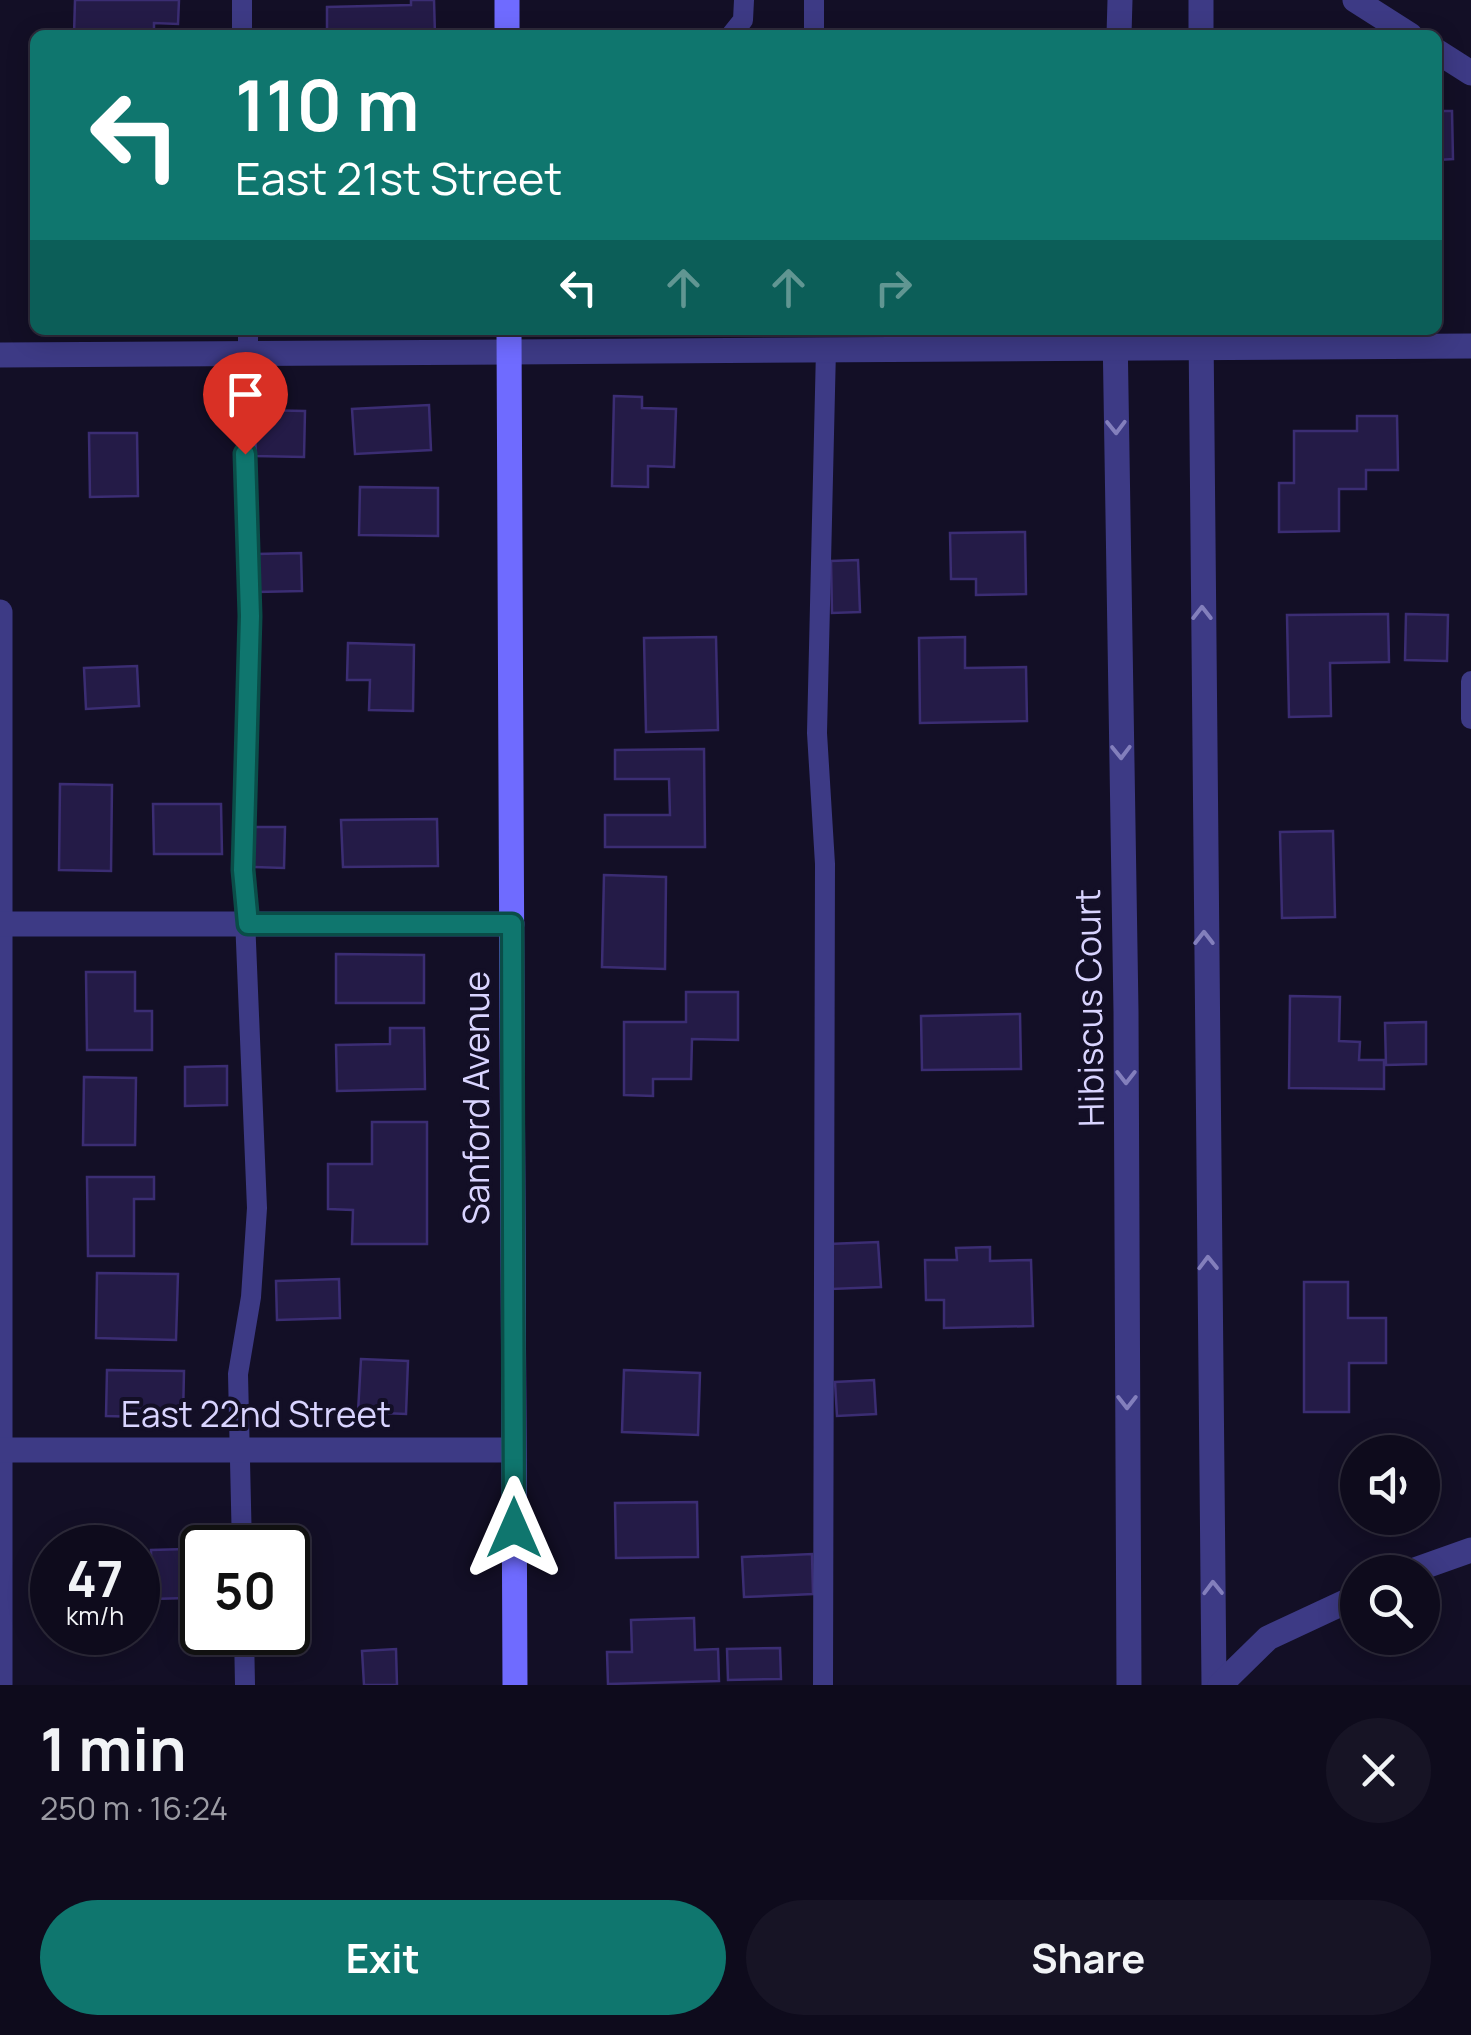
<!DOCTYPE html>
<html lang="en">
<head>
<meta charset="utf-8">
<style>
  :root { --surface:#0e0b1c; --page:#171425; --text:#f1f3f6; --muted:#9b9ba3; --line:#2e2b3b; --accent:#0f766e }
  body { margin:0; font-family:Manrope,sans-serif; background:var(--page); color:var(--text); height:100vh; display:flex; flex-direction:column; font-size:38px; white-space:nowrap }
  * { box-sizing:border-box; margin:0 }
  p { font-size:32px; color:var(--muted) }
  .icon { flex:none; width:55px; height:55px; fill:none; stroke:currentColor; stroke-width:2; stroke-linecap:round; stroke-linejoin:round }
  .map { position:relative; height:1685px; overflow:hidden }
  .details { display:flex; flex-direction:column; background:var(--surface); flex:1 }
  .details>* { flex:none }
  .top-card { position:absolute; left:30px; top:30px; width:1412px; height:305px; border-radius:15px; box-shadow:0 5px 25px #0003,0 0 0 2px var(--line); background:#0f766e; color:#fff; overflow:hidden }
  .fabs { position:absolute; left:1340px; top:1435px; display:grid; gap:20px }
  .fabs a { display:grid; place-items:center; width:100px; height:100px; border-radius:50%; background:var(--surface); box-shadow:0 5px 25px #0003,0 0 0 2px var(--line); font-size:50px }
  .speed { position:absolute; left:30px; top:1525px; display:flex; gap:20px; font-size:50px; font-weight:700; text-align:center }
  .speed>* { display:grid; place-content:center; width:130px; height:130px; border-radius:50%; background:var(--surface); box-shadow:0 5px 25px #0003,0 0 0 2px var(--line); line-height:1 }
  .speed small { font-size:25px; font-weight:400 }
  .speed .limit { border:5px solid #111; border-radius:15px; background:#fff; color:#111 }
  .pin { position:absolute; display:grid; place-items:center; width:85px; height:85px; color:#fff; margin:-102px -42px; border-radius:50% 50% 50% 0; rotate:-45deg; box-shadow:0 0 10px #0007 }
  .pin .icon { rotate:45deg }
  .me { position:absolute; width:110px; margin:-55px; rotate:0deg; stroke-linejoin:round; filter:drop-shadow(0 0 8px #0008) }
  .turn { display:flex; align-items:center; gap:35px; height:210px; padding:0 40px; font-size:45px }
  .turn .icon { width:130px; height:130px; stroke-width:2.5 }
  .turn b { display:block; font-size:70px; line-height:85px }
  .lanes { display:flex; align-items:center; height:95px; padding:0 40px; background:#0003; justify-content:center; gap:50px; direction:ltr }
  .lanes .off { opacity:.35 }
  .round { display:grid; place-items:center; flex:none; width:105px; height:105px; border-radius:52px; background:var(--page) }
  .head { display:flex; align-items:center; justify-content:space-between; height:170px; padding:0 40px }
  h1 { font-size:60px; font-weight:700; line-height:75px }
  .action { display:flex; gap:20px; margin-top:auto; padding:20px 40px }
  .action a { flex:1; height:115px; border-radius:60px; background:var(--accent); color:#fff; font-size:40px; font-weight:700; line-height:115px; text-align:center }
  .action a+a { background:var(--page); color:var(--text) }
  .map>svg:first-child { display:block }
</style>
</head>
<body>
<div class="map">
<svg width="1471" height="1685" viewBox="0 0 1471 1685">
  <rect width="100%" height="100%" fill="#130f26"/>
  <g fill="#241b47" stroke="#3b2d73" stroke-width="2.5">
    <path d="M 75,0 L 179,0 L 178,24 L 154,23 L 154,35 L 74,35 Z"/>
    <path d="M 411,0 L 434,0 L 435,35 L 327,35 L 327,7 L 411,5 Z"/>
    <path d="M 1438,111 L 1452,111 L 1453,159 L 1438,160 Z"/>
    <path d="M 614,396 L 642,397 L 642,408 L 676,409 L 674,467 L 648,466 L 648,487 L 612,486 Z"/>
    <path d="M 429,405 L 431,450 L 355,454 L 352,409 Z"/>
    <path d="M 255,410 L 305,411 L 304,457 L 254,456 Z"/>
    <path d="M 1357,416 L 1397,416 L 1398,470 L 1366,470 L 1366,489 L 1339,489 L 1339,531 L 1279,532 L 1279,483 L 1294,483 L 1294,431 L 1357,431 Z"/>
    <path d="M 89,433 L 137,433 L 138,496 L 90,497 Z"/>
    <path d="M 360,487 L 438,488 L 438,536 L 359,535 Z"/>
    <path d="M 1025,532 L 1026,594 L 976,595 L 976,579 L 951,579 L 950,533 Z"/>
    <path d="M 301,553 L 302,591 L 257,592 L 256,554 Z"/>
    <path d="M 858,560 L 860,612 L 832,613 L 831,561 Z"/>
    <path d="M 1388,614 L 1389,662 L 1330,663 L 1331,716 L 1289,717 L 1287,615 Z"/>
    <path d="M 1406,614 L 1448,615 L 1447,661 L 1405,660 Z"/>
    <path d="M 716,637 L 718,730 L 646,732 L 644,638 Z"/>
    <path d="M 965,637 L 965,668 L 1026,667 L 1027,721 L 920,723 L 919,638 Z"/>
    <path d="M 348,643 L 414,645 L 413,711 L 369,710 L 370,680 L 347,680 Z"/>
    <path d="M 137,666 L 139,706 L 86,709 L 84,668 Z"/>
    <path d="M 704,749 L 705,847 L 605,847 L 605,815 L 670,815 L 669,779 L 615,779 L 615,750 Z"/>
    <path d="M 60,784 L 112,785 L 111,871 L 59,870 Z"/>
    <path d="M 153,804 L 221,804 L 222,854 L 154,854 Z"/>
    <path d="M 437,819 L 438,866 L 343,867 L 341,820 Z"/>
    <path d="M 252,827 L 285,827 L 284,868 L 252,867 Z"/>
    <path d="M 1333,831 L 1335,917 L 1282,918 L 1280,832 Z"/>
    <path d="M 604,875 L 666,877 L 665,969 L 602,967 Z"/>
    <path d="M 336,954 L 424,955 L 424,1003 L 336,1003 Z"/>
    <path d="M 86,972 L 135,972 L 135,1011 L 152,1011 L 152,1050 L 87,1050 Z"/>
    <path d="M 686,992 L 738,992 L 738,1040 L 692,1039 L 691,1079 L 653,1079 L 653,1096 L 624,1095 L 624,1022 L 686,1022 Z"/>
    <path d="M 1290,996 L 1340,997 L 1339,1041 L 1360,1042 L 1359,1060 L 1384,1060 L 1384,1089 L 1289,1088 Z"/>
    <path d="M 1020,1014 L 1021,1069 L 922,1070 L 921,1016 Z"/>
    <path d="M 1426,1022 L 1426,1064 L 1386,1065 L 1385,1023 Z"/>
    <path d="M 390,1028 L 424,1028 L 425,1089 L 337,1091 L 336,1045 L 390,1044 Z"/>
    <path d="M 227,1066 L 227,1105 L 185,1106 L 185,1067 Z"/>
    <path d="M 84,1077 L 136,1078 L 135,1145 L 83,1145 Z"/>
    <path d="M 372,1122 L 427,1122 L 427,1244 L 352,1244 L 353,1210 L 328,1209 L 328,1164 L 372,1164 Z"/>
    <path d="M 87,1177 L 154,1177 L 154,1199 L 134,1199 L 134,1256 L 88,1256 Z"/>
    <path d="M 878,1242 L 881,1287 L 831,1289 L 829,1244 Z"/>
    <path d="M 990,1247 L 990,1261 L 1031,1260 L 1033,1326 L 944,1328 L 944,1300 L 926,1300 L 925,1260 L 957,1260 L 956,1248 Z"/>
    <path d="M 97,1273 L 178,1274 L 176,1340 L 96,1338 Z"/>
    <path d="M 339,1279 L 340,1318 L 277,1320 L 276,1281 Z"/>
    <path d="M 1304,1282 L 1348,1282 L 1348,1318 L 1386,1318 L 1386,1363 L 1349,1363 L 1349,1412 L 1304,1412 Z"/>
    <path d="M 361,1359 L 408,1361 L 406,1414 L 358,1412 Z"/>
    <path d="M 107,1370 L 184,1371 L 183,1418 L 106,1416 Z"/>
    <path d="M 624,1370 L 700,1373 L 698,1435 L 622,1432 Z"/>
    <path d="M 874,1380 L 876,1414 L 837,1416 L 835,1382 Z"/>
    <path d="M 697,1502 L 698,1557 L 616,1558 L 615,1503 Z"/>
    <path d="M 186,1549 L 187,1598 L 152,1599 L 151,1550 Z"/>
    <path d="M 812,1554 L 813,1594 L 744,1597 L 742,1557 Z"/>
    <path d="M 694,1618 L 695,1650 L 718,1649 L 719,1681 L 608,1684 L 607,1652 L 632,1652 L 631,1620 Z"/>
    <path d="M 780,1648 L 781,1679 L 728,1680 L 727,1649 Z"/>
    <path d="M 396,1649 L 397,1685 L 364,1685 L 362,1651 Z"/>
  </g>
  <g fill="none" stroke-linecap="round" stroke-linejoin="round">
    <g stroke="#3d3a85" stroke-width="20">
      <path d="M 242,0 L 242,35"/>
      <path d="M 814,0 L 814,35"/>
      <path d="M 731,35 L 743,20 L 744,0"/>
      <path d="M 248,330 L 248,355"/>
      <path d="M 1471,681 L 1471,719"/>
      <path d="M 242,1548 L 238,1374 L 251,1297 L 257,1208 L 243,870 L 250,616 L 245,355"/>
      <path d="M 244,1632 L 245,1685"/>
      <path d="M 823,1685 L 825,864 L 817,733 L 826,349"/>
    </g>
    <g stroke="#3d3a85" stroke-width="25">
      <path d="M 1355,0 L 1410,35"/>
      <path d="M 1119,35 L 1120,0"/>
      <path d="M 1201,35 L 1201,0"/>
      <path d="M 1438,52 L 1471,73"/>
      <path d="M 1115,330 L 1126,1011 L 1129,1685"/>
      <path d="M 1201,330 L 1214,1685"/>
      <path d="M 0,612 L 0,1685"/>
      <path d="M 0,924 L 512,924"/>
      <path d="M 0,1450 L 513,1450"/>
      <path d="M 1409,1572 L 1471,1550"/>
      <path d="M 1220,1685 L 1268,1638 L 1358,1596"/>
    </g>
    <path stroke="#3d3a85" stroke-width="25" d="M 0,355 L 1471,346"/>
    <g stroke="#6f6bff" stroke-width="25">
      <path d="M 507,0 L 507,35"/>
      <path d="M 509,330 L 515,1685"/>
    </g>
  </g>
  <defs><path id="oneway-chevron" d="M-2-3.5L2.5 0L-2 3.5" fill="none" stroke-width="1.6" stroke-linecap="round" stroke-linejoin="round" transform="scale(2.5)"/></defs>
  <g stroke="#837fbc">
    <use href="#oneway-chevron" transform="translate(1116 427) rotate(89)"/>
    <use href="#oneway-chevron" transform="translate(1202 613) rotate(-90)"/>
    <use href="#oneway-chevron" transform="translate(1121 752) rotate(89)"/>
    <use href="#oneway-chevron" transform="translate(1204 938) rotate(-90)"/>
    <use href="#oneway-chevron" transform="translate(1126 1077) rotate(90)"/>
    <use href="#oneway-chevron" transform="translate(1208 1263) rotate(-91)"/>
    <use href="#oneway-chevron" transform="translate(1127 1402) rotate(90)"/>
    <use href="#oneway-chevron" transform="translate(1213 1588) rotate(-91)"/>
  </g>
  <g fill="none" stroke-linecap="round" stroke-linejoin="round">
    <defs>
      <path id="route" d="M 245,454 L 250,616 L 243,870 L 248,924 L 512,924 L 514,1528"/>
    </defs>
    <use href="#route" stroke="#0a4d48" stroke-width="25"/>
    <use href="#route" stroke="#0f766e" stroke-width="18"/>
  </g>
  <g text-anchor="middle" stroke-width="8" stroke-linejoin="round" paint-order="stroke">
    <g font-size="35" fill="#d9d4ff" stroke="#130f26">
      <text transform="translate(1090 1008) rotate(-91)" y="12">Hibiscus Court</text>
      <text transform="translate(477 1098) rotate(-90)" y="12">Sanford Avenue</text>
      <text x="256" y="1427">East 22nd Street</text>
    </g>
  </g>
</svg>
<div class="fabs">
<a><svg class="icon" aria-label="sound" viewBox="0 0 24 24"><path d="M4 9h4l5-4v14l-5-4H4zM17 9q2 3 0 6"/></svg></a>
<a><svg class="icon" aria-label="search" viewBox="0 0 24 24"><circle cx="10" cy="10" r="6"/><path d="M15 15l6 6"/></svg></a>
</div>
<div class="speed"><div>47<small>km/h</small></div><div class="limit">50</div></div>
<div class="pin" style="left:245px;top:454px;background:#d93025"><svg class="icon" aria-label="arrive" viewBox="0 0 24 24"><path d="M6 21V4h12l-3 4 3 4H6"/></svg></div>
<svg class="me" style="left:514px;top:1528px" viewBox="-20 -20 40 40"><path d="M0-17L14 15 0 8-14 15z" fill="#0f766e" stroke="#fff" stroke-width="4"/></svg>
<div class="top-card">
<div class="turn"><svg class="icon" aria-label="left" viewBox="0 0 24 24"><path d="M17 20v-9H6M10 6l-5 5 5 5"/></svg><div><b>110 m</b>East 21st Street</div></div>
<div class="lanes"><svg class="icon" aria-label="left" viewBox="0 0 24 24"><path d="M17 20v-9H6M10 6l-5 5 5 5"/></svg><svg class="icon off" aria-label="ahead" viewBox="0 0 24 24"><path d="M12 20V5M6 11l6-6 6 6"/></svg><svg class="icon off" aria-label="ahead" viewBox="0 0 24 24"><path d="M12 20V5M6 11l6-6 6 6"/></svg><svg class="icon off" aria-label="right" viewBox="0 0 24 24"><path d="M7 20v-9h11M14 6l5 5-5 5"/></svg></div>
</div>
</div>
<section class="details">
<div class="head"><div><h1>1 min</h1><p>250 m · 16:24</p></div><a class="round"><svg class="icon" aria-label="close" viewBox="0 0 24 24"><path d="M6 6l12 12M18 6L6 18"/></svg></a></div>
<div class="action"><a>Exit</a><a>Share</a></div>
</section>
</body>
</html>
